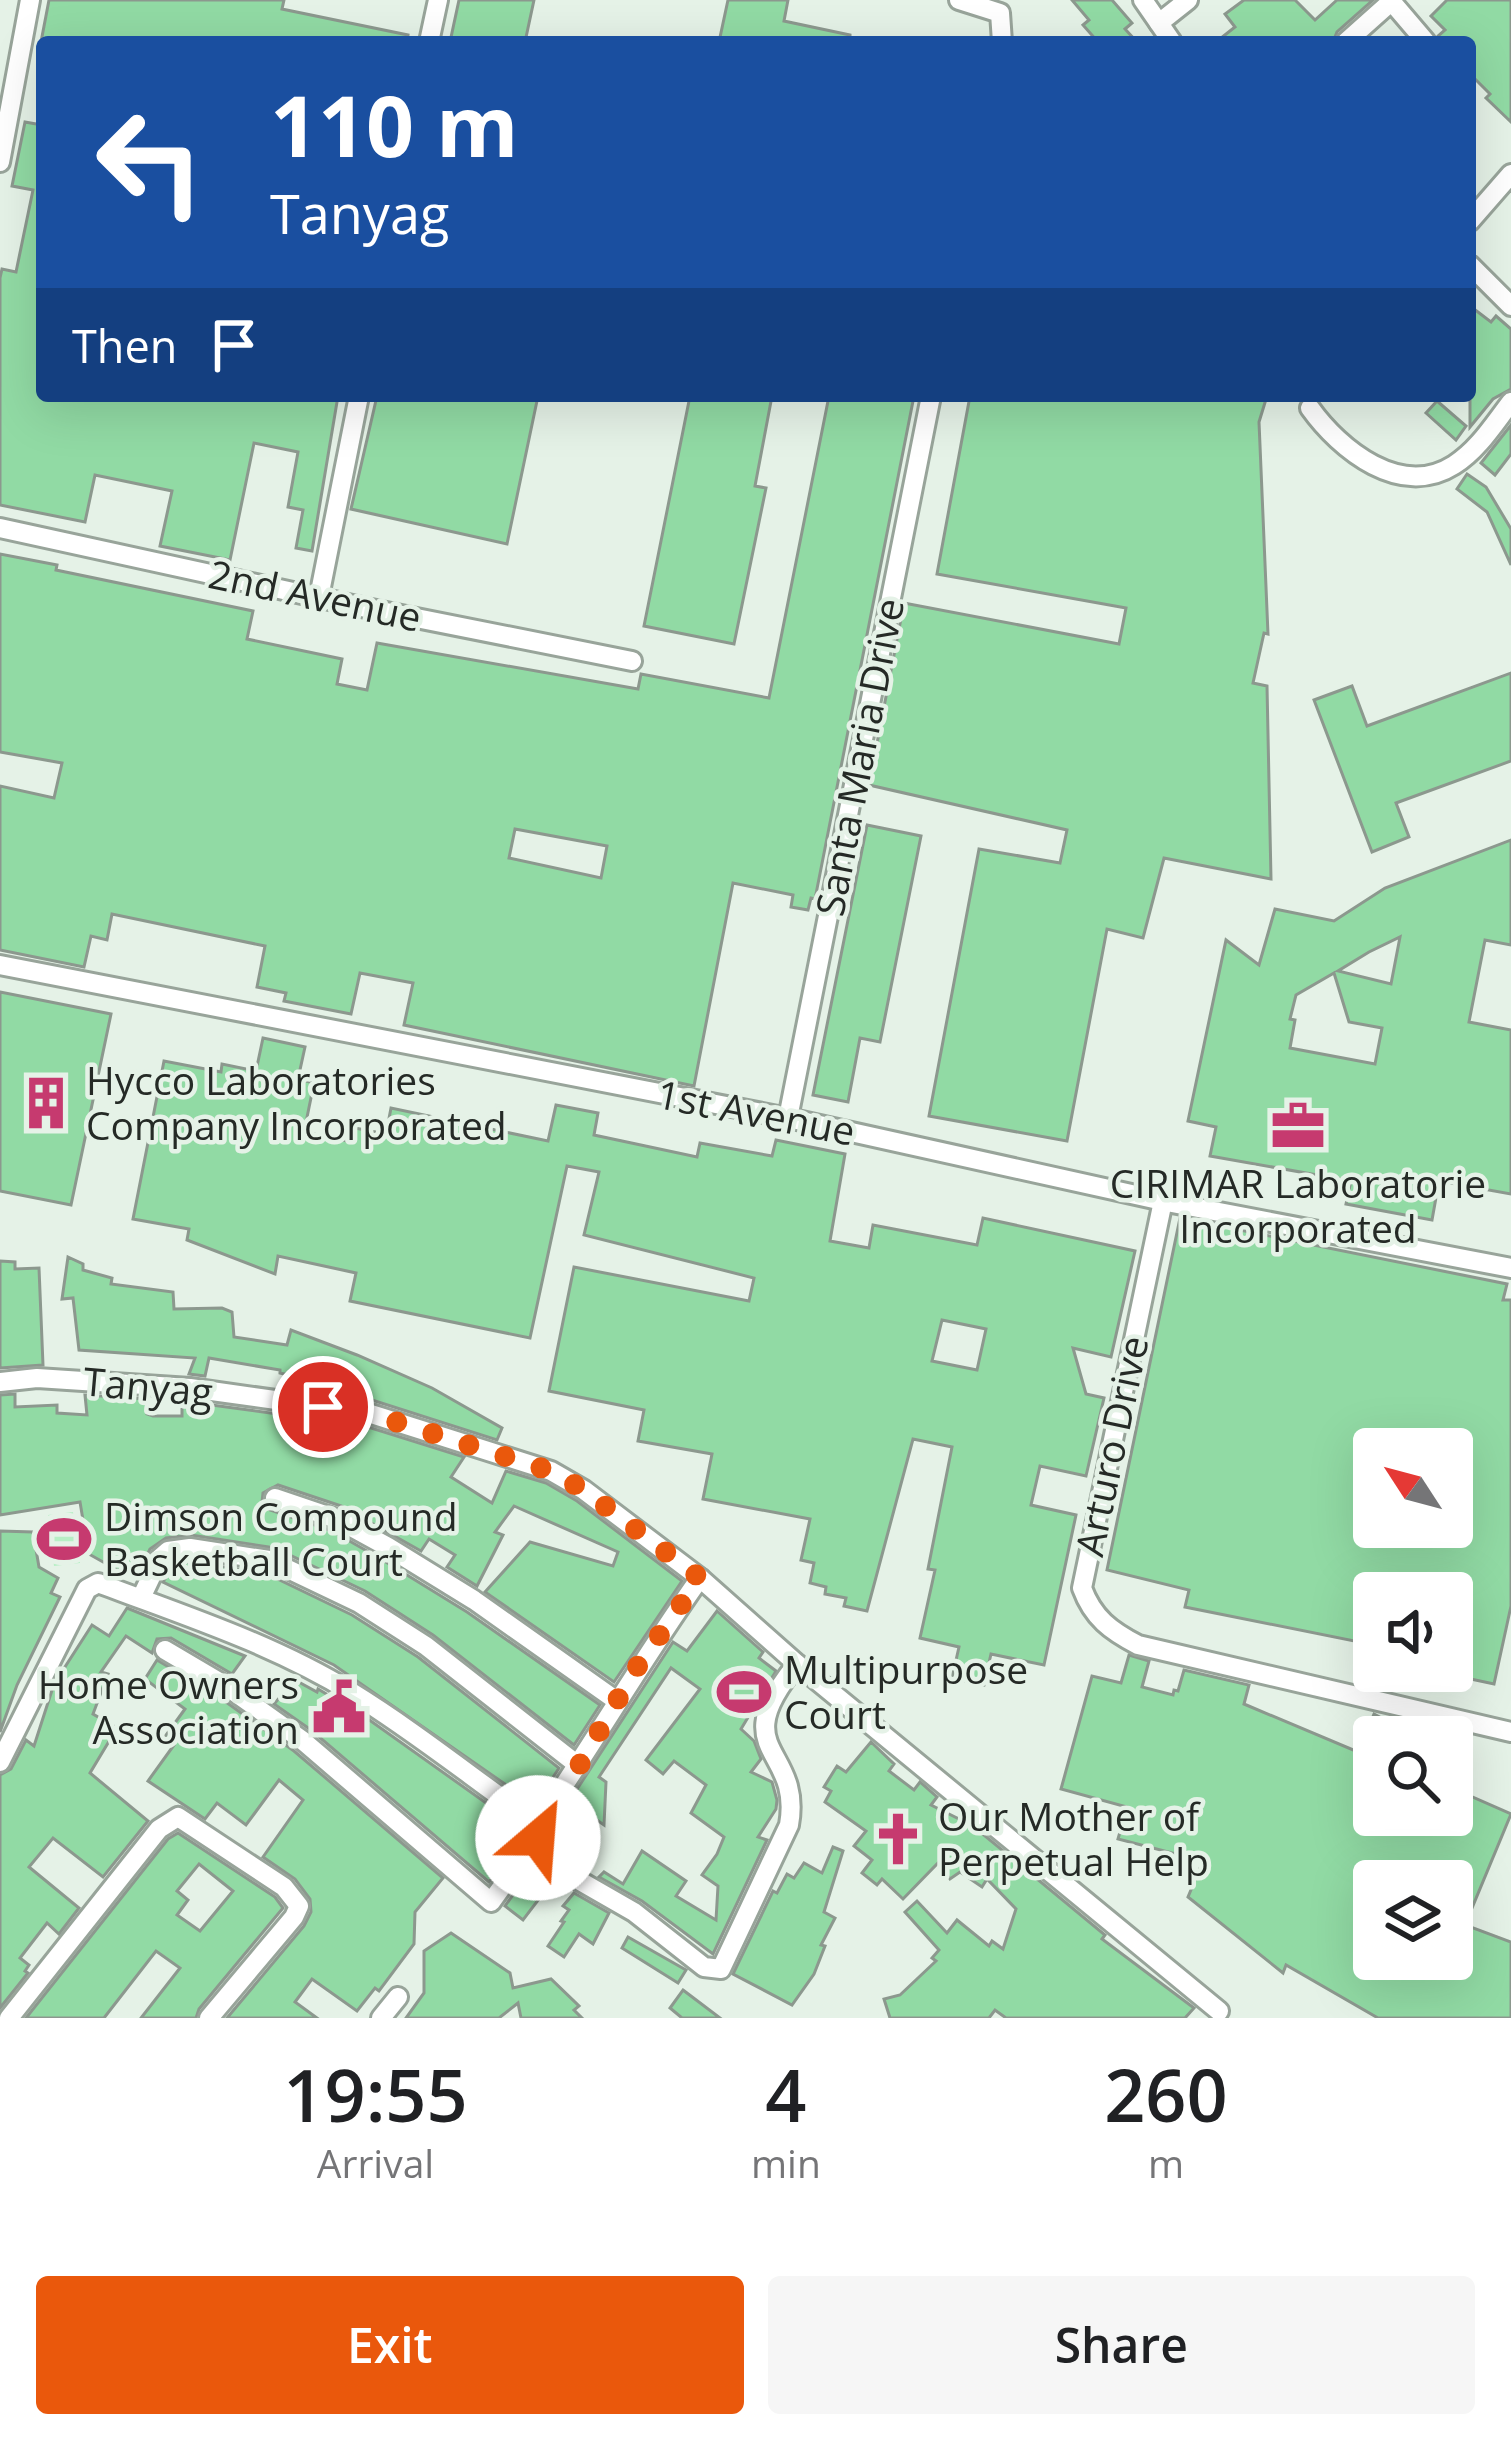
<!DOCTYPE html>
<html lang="en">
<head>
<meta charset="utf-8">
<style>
  :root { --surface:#fff; --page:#f6f6f6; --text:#202124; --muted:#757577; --accent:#ea580c }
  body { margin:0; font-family:"Open Sans",sans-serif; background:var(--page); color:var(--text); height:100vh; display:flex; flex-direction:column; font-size:45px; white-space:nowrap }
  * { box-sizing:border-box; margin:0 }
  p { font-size:39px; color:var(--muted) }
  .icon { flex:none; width:66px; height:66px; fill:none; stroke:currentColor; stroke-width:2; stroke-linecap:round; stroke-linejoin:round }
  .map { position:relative; height:2018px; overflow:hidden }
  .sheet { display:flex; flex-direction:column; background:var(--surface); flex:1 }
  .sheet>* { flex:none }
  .guide { position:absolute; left:36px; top:36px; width:1440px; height:366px; border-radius:12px; box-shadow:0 12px 48px #0002; background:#1a4fa0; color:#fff; overflow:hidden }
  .needle { width:78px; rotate:306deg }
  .tools { position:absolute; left:1353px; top:1428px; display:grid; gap:24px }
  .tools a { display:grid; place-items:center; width:120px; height:120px; border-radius:12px; background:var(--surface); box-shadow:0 12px 48px #0002; font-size:60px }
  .pin { position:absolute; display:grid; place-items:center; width:102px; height:102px; color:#fff; margin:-51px; border:6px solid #fff; border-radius:50%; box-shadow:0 3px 12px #0007 }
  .me { position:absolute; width:132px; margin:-66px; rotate:27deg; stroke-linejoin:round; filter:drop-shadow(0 0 9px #0008) }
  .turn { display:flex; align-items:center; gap:42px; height:252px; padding:0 36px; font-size:54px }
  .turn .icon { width:156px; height:156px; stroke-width:2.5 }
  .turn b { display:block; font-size:84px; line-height:102px }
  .then { display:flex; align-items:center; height:114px; padding:0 36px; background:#0003; gap:24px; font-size:45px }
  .eta { display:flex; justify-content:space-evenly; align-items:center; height:204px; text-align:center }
  .eta b { font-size:72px; font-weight:600; line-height:84px }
  .action { display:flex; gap:24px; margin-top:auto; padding:24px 36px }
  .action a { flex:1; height:138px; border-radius:12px; background:var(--accent); color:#fff; font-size:48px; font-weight:600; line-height:138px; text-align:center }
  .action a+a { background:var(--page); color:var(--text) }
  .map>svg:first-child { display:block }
</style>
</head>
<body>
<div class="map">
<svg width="1511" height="2018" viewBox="0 0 1511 2018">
  <rect width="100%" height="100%" fill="#e5f2e7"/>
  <path fill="#b7efc5" d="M 73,1512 L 80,1563 L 54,1566 L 48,1515 Z"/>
  <g fill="#91daa4" stroke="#8c988e" stroke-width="3" fill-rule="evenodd">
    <path d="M 49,0 L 284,0 L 282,9 L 408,35 L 407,42 L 41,42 Z"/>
    <path d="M 459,0 L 534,0 L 525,42 L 450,42 Z"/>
    <path d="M 728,0 L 788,0 L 784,21 L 850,35 L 850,42 L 719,42 Z"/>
    <path d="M 1072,0 L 1112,0 L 1132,23 L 1125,29 L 1137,42 L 1098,42 L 1083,25 L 1089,20 Z"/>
    <path d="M 1244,0 L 1295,0 L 1315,20 L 1337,0 L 1373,0 L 1337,32 L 1333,42 L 1216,42 L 1235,27 L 1225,14 Z"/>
    <path d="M 1447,0 L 1511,0 L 1511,122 L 1486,98 L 1490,94 L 1470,74 L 1470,42 L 1439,42 L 1438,36 L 1445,30 L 1431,16 Z"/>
    <path d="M 25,122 L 42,125 L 42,396 L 338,396 L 312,551 L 296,548 L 303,510 L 288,507 L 298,452 L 254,443 L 230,560 L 160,546 L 172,491 L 95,475 L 85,522 L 0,505 L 0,278 L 2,269 L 16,272 L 33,190 L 12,186 Z"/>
    <path d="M 1470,306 L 1491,322 L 1496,316 L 1511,329 L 1511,389 L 1493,399 L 1470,427 Z"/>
    <path d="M 377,396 L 538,396 L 507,544 L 351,509 Z"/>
    <path d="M 690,396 L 772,396 L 755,486 L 766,488 L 734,644 L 644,626 Z"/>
    <path d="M 829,396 L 914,396 L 815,899 L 811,898 L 808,910 L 791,907 L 793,895 L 733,883 L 694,1086 L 404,1025 L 413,983 L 360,973 L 351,1014 L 284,1001 L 286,993 L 257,987 L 265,946 L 112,914 L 107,940 L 91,936 L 84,967 L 0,950 L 0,786 L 54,798 L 62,763 L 0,752 L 0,554 L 57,565 L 56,570 L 253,611 L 247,639 L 342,659 L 337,684 L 367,690 L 377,643 L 638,689 L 641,674 L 769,698 ZM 515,829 L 607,846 L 601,878 L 509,858 Z"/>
    <path d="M 970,396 L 1267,396 L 1259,422 L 1268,634 L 1264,633 L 1253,683 L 1267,686 L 1271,879 L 1164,858 L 1143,938 L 1107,929 L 1067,1141 L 929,1116 L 979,849 L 1060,863 L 1067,830 L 869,785 L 904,603 L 1119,644 L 1126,608 L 937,574 Z"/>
    <path d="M 1437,401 L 1466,426 L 1456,440 L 1426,413 Z"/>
    <path d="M 1511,425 L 1511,454 L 1495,475 L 1481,463 Z"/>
    <path d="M 1467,474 L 1486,487 L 1511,529 L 1511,565 L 1487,512 L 1457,489 Z"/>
    <path d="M 1511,673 L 1511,761 L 1396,803 L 1409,837 L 1372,852 L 1314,700 L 1352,686 L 1367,726 Z"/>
    <path d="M 867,825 L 921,836 L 880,1042 L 860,1038 L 848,1102 L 813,1095 Z"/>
    <path d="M 1511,840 L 1511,945 L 1485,940 L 1469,1022 L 1511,1030 L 1511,1194 L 1439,1181 L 1432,1220 L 1346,1204 L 1351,1181 L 1210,1156 L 1216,1127 L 1188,1121 L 1226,940 L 1259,965 L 1275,909 L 1334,921 L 1385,888 ZM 1400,937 L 1391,984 L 1338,971 L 1369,952 ZM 1334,973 L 1349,1022 L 1382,1028 L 1375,1064 L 1290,1048 L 1295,1020 L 1290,1019 L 1296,995 Z"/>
    <path d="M 0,992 L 111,1014 L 71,1205 L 0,1191 Z"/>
    <path d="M 263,1038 L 305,1047 L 298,1079 L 314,1083 L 304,1132 L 352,1142 L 355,1128 L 386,1134 L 391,1108 L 548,1141 L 556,1105 L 598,1113 L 594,1135 L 697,1157 L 700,1143 L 772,1156 L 776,1140 L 845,1154 L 830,1241 L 869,1248 L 873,1225 L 977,1245 L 983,1218 L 1135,1251 L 1111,1357 L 1073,1348 L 1086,1394 L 1104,1398 L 1086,1476 L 1040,1466 L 1031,1505 L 1076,1515 L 1044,1665 L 991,1654 L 984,1685 L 952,1678 L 959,1647 L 920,1638 L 935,1570 L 928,1569 L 952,1447 L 913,1439 L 867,1611 L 844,1606 L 846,1598 L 825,1594 L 826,1587 L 810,1583 L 814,1563 L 801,1560 L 810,1519 L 703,1499 L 712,1454 L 638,1441 L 644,1410 L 549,1391 L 574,1267 L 749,1301 L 754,1278 L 584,1235 L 599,1172 L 567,1166 L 530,1338 L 350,1301 L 356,1273 L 278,1256 L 275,1274 L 187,1240 L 189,1229 L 133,1219 L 164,1061 L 221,1072 L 222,1064 L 256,1071 ZM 942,1320 L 986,1329 L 977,1370 L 932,1361 Z"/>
    <path d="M 1180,1218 L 1507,1284 L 1503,1300 L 1511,1300 L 1511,1606 L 1494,1684 L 1452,1675 L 1452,1593 L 1374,1593 L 1374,1645 L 1185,1607 L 1189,1590 L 1107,1570 ZM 1374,1449 L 1452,1449 L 1452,1527 L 1374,1527 Z"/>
    <path d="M 68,1257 L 83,1264 L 83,1270 L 112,1278 L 111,1284 L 173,1292 L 174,1309 L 222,1308 L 232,1312 L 234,1337 L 287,1345 L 291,1330 L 357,1355 L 432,1388 L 502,1428 L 497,1440 L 372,1400 L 299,1390 L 301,1378 L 280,1373 L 280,1370 L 209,1358 L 205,1376 L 189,1374 L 195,1358 L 79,1350 L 73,1298 L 62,1299 Z"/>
    <path d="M 0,1261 L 15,1262 L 15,1269 L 39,1268 L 43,1365 L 0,1368 Z"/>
    <path d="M 15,1394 L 15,1407 L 57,1405 L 57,1413 L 87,1415 L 85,1395 L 147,1399 L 147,1414 L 153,1416 L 182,1416 L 182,1401 L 365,1426 L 464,1457 L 451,1477 L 492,1503 L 506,1471 L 546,1483 L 577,1501 L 682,1581 L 614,1682 L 485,1592 L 530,1542 L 613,1566 L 618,1552 L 514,1506 L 495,1532 L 503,1535 L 477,1586 L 447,1567 L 455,1555 L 429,1539 L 421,1551 L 341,1506 L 278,1485 L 263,1493 L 262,1502 L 270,1510 L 332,1531 L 381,1559 L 467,1612 L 600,1705 L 574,1745 L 433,1635 L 365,1591 L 275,1548 L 191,1535 L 166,1538 L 150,1549 L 139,1571 L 123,1563 L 119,1571 L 80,1549 L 86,1538 L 80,1502 L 0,1515 L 0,1395 Z"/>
    <path d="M 0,1531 L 33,1532 L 39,1567 L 58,1578 L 51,1593 L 60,1597 L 17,1685 L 0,1732 Z"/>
    <path d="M 190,1562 L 265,1573 L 352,1615 L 418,1657 L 559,1768 L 535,1805 L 334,1665 L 163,1582 L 174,1564 Z"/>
    <path d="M 127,1608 L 245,1656 L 232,1674 L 171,1638 L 157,1639 L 152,1653 L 126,1636 L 101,1672 L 108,1674 L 93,1714 L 117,1728 L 90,1773 L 148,1821 L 103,1877 L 53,1838 L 29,1867 L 79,1908 L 59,1934 L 47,1923 L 20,1958 L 29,1965 L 25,1971 L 28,1973 L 0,2008 L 0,1775 L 11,1769 L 26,1740 L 34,1746 L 54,1684 L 92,1625 L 109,1636 Z"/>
    <path d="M 717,1611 L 763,1652 L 759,1658 L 776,1671 L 741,1729 L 754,1741 L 761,1759 L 751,1772 L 772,1782 L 777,1800 L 776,1809 L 758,1837 L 767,1840 L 713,1954 L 642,1901 L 599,1877 L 604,1872 L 623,1884 L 642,1851 L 686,1881 L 676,1896 L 716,1920 L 718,1886 L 702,1875 L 717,1854 L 724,1837 L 691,1813 L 706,1785 L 674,1761 L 663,1774 L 646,1760 L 700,1689 L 671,1668 L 599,1777 L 606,1782 L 604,1825 L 594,1818 L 556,1873 L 548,1868 L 531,1892 L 539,1899 L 523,1920 L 505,1906 L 548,1846 L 551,1829 L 673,1642 L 687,1651 Z"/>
    <path d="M 1129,1655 L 1149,1661 L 1142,1687 L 1173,1695 L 1174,1690 L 1178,1691 L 1184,1670 L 1249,1685 L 1244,1704 L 1358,1752 L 1374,1714 L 1389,1722 L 1382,1737 L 1374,1737 L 1374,1815 L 1452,1815 L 1452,1788 L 1511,1814 L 1465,1925 L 1511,1942 L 1511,2018 L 1378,2018 L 1286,1965 L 1283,1973 L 1188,1897 L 1203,1861 L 1118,1839 L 1127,1807 L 1061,1789 L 1092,1676 L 1121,1683 ZM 1374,1881 L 1452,1881 L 1452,1959 L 1374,1959 Z"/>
    <path d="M 157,1660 L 219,1697 L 294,1751 L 443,1878 L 415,1912 L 414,1944 L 379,1991 L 375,1988 L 357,2011 L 312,1979 L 295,2002 L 317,2018 L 227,2018 L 304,1926 L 311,1912 L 310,1899 L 295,1879 L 263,1857 L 303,1800 L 279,1780 L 246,1825 L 217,1803 L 205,1819 L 148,1781 L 174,1745 L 164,1738 L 185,1709 L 145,1679 Z"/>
    <path d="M 295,1680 L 317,1692 L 318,1689 L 368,1719 L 510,1820 L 495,1839 L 511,1852 L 489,1882 L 311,1730 L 274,1704 Z"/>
    <path d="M 871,1742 L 894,1764 L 889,1771 L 914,1790 L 920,1782 L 937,1797 L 931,1805 L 973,1826 L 1105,1935 L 1102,1939 L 1194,2008 L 1185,2018 L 1006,2018 L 995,2010 L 989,2018 L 890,2018 L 884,1999 L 900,1995 L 936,1961 L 932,1958 L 939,1950 L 905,1912 L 917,1901 L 947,1933 L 957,1920 L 989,1946 L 992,1941 L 1003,1949 L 1016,1909 L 987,1879 L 982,1887 L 960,1872 L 950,1879 L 939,1862 L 903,1899 L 882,1879 L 877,1885 L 862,1873 L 872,1860 L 854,1846 L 866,1831 L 825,1802 L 831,1791 L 824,1787 L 837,1766 L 846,1772 Z"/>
    <path d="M 178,1833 L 275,1897 L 283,1908 L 199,2009 L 196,2018 L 141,2018 L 180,1968 L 156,1951 L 104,2018 L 26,2018 L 168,1839 ZM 199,1864 L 233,1891 L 200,1931 L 177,1915 L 188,1900 L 177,1891 Z"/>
    <path d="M 833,1847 L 843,1851 L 824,1912 L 835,1918 L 821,1945 L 825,1946 L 814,1974 L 792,2005 L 733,1974 L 773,1891 L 777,1893 L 787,1874 L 794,1878 L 804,1863 L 822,1873 Z"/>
    <path d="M 574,1893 L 609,1913 L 593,1944 L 579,1934 L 564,1957 L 548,1946 L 564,1922 L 561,1921 L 569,1910 L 563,1906 Z"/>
    <path d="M 451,1933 L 510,1973 L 513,1988 L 551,1979 L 579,2006 L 574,2010 L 582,2018 L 521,2018 L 518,2003 L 499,2018 L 406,2018 L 424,1993 L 424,1951 Z"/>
    <path d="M 628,1937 L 686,1970 L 678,1983 L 622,1948 Z"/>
    <path d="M 683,1990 L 720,2018 L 682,2018 L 670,2008 Z"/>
  </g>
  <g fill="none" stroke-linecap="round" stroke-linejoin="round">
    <defs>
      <g id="minor">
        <path d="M 959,0 L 1000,13 L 1002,42"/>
        <path d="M 1143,0 L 1172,42"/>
        <path d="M 1391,1 L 1426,42"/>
        <path d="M 1159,23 L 1188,0"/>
        <path d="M 429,42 L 438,0"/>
        <path d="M 1346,42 L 1393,0"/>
        <path d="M 0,162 L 30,0"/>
        <path d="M 1470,221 L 1511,174"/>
        <path d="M 1470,265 L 1511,306"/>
        <path d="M 1310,408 C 1340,450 1401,499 1454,465 C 1478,450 1494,424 1511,402"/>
        <path d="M 0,528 L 366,608 L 632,661"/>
        <path d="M 319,597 L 359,396"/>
        <path d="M 0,965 L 788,1118 L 1172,1203 L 1511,1268"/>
        <path d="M 788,1118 L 931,396"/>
        <path d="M 1163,1201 L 1082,1588 C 1093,1618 1111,1631 1138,1645 L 1511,1732"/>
        <path d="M 0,1382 L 37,1378 L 190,1388 L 368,1413 L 551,1471 L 584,1490 L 700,1578 C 643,1658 594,1743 538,1824 C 475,1780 416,1732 351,1692 C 273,1644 183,1615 98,1583 L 87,1589 L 0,1762"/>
        <path d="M 275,1498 L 337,1519 L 388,1547 L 474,1600 L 617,1701"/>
        <path d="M 700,1578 L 797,1664 L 1219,2011"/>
        <path d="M 141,1598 L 160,1558 L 168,1551 L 190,1548 L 269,1560 L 359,1603 L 426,1646 L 579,1766"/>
        <path d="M 165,1650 L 226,1686 L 302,1740 L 491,1902 L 537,1838 L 538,1824"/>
        <path d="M 580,1881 L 634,1912 L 704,1967 L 721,1969 L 789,1825 C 803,1746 723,1754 797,1664"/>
        <path d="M 9,2018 L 159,1829 L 178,1817 L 284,1887 L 299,1906 L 294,1917 L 209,2018"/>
        <path d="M 381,2018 L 398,1997"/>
      </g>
    </defs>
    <use href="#minor" stroke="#98a49a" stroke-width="24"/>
    <use href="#minor" stroke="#fff" stroke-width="18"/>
  </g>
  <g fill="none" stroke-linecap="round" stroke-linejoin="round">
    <path stroke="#ea580c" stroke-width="21" stroke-dasharray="0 37.8" d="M 323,1407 L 368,1413 L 551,1471 L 584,1490 L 700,1578 L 635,1670 L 579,1766 L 538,1824 L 538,1838"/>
  </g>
  <defs>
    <symbol id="building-bare" viewBox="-9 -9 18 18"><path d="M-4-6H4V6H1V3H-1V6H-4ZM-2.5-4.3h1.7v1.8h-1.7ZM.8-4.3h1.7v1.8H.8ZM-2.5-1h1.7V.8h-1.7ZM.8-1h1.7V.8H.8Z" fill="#c63a6f" stroke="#e5f2e7" stroke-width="2.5" paint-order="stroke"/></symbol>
    <symbol id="office-bare" viewBox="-9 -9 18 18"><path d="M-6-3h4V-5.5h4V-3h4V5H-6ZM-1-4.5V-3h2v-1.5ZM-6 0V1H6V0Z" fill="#c63a6f" stroke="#e5f2e7" stroke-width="2.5" paint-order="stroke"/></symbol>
    <symbol id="stadium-bare" viewBox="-9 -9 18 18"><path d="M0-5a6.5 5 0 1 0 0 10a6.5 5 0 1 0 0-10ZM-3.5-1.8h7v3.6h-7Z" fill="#c63a6f" stroke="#e5f2e7" stroke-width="2.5" paint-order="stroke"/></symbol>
    <symbol id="civic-bare" viewBox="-9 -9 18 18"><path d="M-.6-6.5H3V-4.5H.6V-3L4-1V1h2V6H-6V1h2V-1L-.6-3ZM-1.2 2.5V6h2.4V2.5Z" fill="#c63a6f" stroke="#e5f2e7" stroke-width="2.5" paint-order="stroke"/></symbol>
    <symbol id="church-bare" viewBox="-9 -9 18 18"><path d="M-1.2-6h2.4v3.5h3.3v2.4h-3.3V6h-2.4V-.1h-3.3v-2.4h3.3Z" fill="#c63a6f" stroke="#e5f2e7" stroke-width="2.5" paint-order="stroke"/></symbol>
  </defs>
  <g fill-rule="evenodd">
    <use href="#building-bare" x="8" y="1065" width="76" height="76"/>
    <use href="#office-bare" x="1260" y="1088" width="76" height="76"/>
    <use href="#stadium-bare" x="26" y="1501" width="76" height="76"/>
    <use href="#stadium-bare" x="706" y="1654" width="76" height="76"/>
    <use href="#civic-bare" x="301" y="1669" width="76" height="76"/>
    <use href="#church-bare" x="860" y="1801" width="76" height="76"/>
  </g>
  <g text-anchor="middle" stroke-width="9" stroke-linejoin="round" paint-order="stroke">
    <g font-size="39" fill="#252a26" stroke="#e5f2e7">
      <text transform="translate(315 596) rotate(12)" y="14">2nd Avenue</text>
      <text transform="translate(860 757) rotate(-79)" y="14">Santa Maria Drive</text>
      <text transform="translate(756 1113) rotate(11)" y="14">1st Avenue</text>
      <text transform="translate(148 1387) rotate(5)" y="14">Tanyag</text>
      <text transform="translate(1112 1446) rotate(-78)" y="14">Arturo Drive</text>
    </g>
    <g font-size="39" fill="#252a26" stroke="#e5f2e7" text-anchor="start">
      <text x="86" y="1095">Hycco Laboratories<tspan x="86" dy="45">Company Incorporated</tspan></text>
      <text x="1298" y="1198" text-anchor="middle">CIRIMAR Laboratorie<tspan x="1298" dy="45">Incorporated</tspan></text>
      <text x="104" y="1531">Dimson Compound<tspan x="104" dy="45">Basketball Court</tspan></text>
      <text x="784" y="1684">Multipurpose<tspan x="784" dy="45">Court</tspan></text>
      <text x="299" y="1699" text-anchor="end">Home Owners<tspan x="299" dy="45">Association</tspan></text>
      <text x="938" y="1831">Our Mother of<tspan x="938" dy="45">Perpetual Help</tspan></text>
    </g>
  </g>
</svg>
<div class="tools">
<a><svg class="needle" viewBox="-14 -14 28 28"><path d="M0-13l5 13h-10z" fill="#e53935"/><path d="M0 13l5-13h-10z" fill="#757577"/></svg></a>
<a><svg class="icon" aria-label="sound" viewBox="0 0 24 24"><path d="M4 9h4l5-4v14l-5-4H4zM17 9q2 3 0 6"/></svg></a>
<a><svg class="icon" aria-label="search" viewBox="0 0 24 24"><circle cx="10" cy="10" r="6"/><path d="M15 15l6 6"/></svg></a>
<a><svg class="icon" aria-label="layers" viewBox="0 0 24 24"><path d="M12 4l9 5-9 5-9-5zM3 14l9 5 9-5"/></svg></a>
</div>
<div class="pin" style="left:323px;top:1407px;background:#d93025"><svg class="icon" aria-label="arrive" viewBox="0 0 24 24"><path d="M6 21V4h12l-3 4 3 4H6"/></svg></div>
<svg class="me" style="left:538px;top:1838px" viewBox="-20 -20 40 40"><circle r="19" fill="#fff"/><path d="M0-13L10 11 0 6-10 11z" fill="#ea580c"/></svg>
<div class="guide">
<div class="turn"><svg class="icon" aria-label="left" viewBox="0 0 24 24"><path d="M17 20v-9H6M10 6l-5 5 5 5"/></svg><div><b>110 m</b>Tanyag</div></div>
<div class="then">Then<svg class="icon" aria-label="arrive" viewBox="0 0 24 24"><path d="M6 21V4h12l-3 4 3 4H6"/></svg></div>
</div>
</div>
<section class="sheet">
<div class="eta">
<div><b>19:55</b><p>Arrival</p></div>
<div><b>4</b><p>min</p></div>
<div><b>260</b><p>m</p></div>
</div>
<div class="action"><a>Exit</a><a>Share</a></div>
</section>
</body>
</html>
